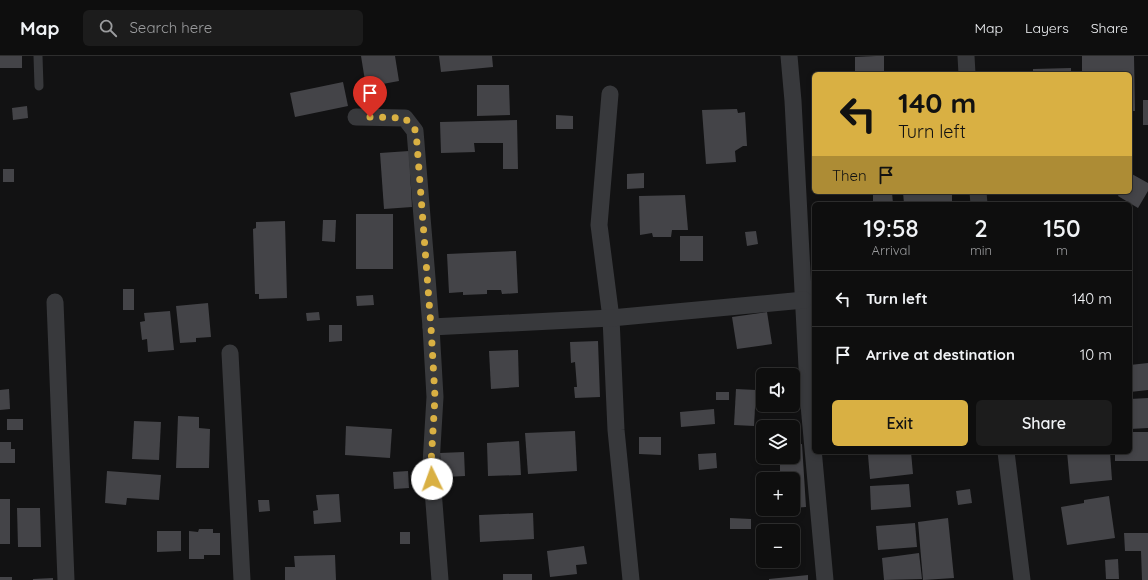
<!DOCTYPE html>
<html lang="en">
<head>
<meta charset="utf-8">
<style>
  :root { --surface:#0e0e0e; --page:#1c1c1c; --text:#f1f3f6; --muted:#9b9c9e; --line:#2e2e2e; --accent:#d9b043 }
  body { margin:0; font-family:Quicksand,sans-serif; background:var(--page); color:var(--text); height:100vh; display:flex; flex-direction:column; font-size:15px; white-space:nowrap }
  * { box-sizing:border-box; margin:0 }
  p { font-size:13px; color:var(--muted) }
  .icon { flex:none; width:22px; height:22px; fill:none; stroke:currentColor; stroke-width:2; stroke-linecap:round; stroke-linejoin:round }
  .map { position:relative; flex:1; overflow:hidden }
  .details { position:absolute; left:812px; top:146px; width:320px; height:252px; display:flex; flex-direction:column; background:var(--surface); border-radius:6px; box-shadow:0 2px 6px #0003,0 0 0 1px var(--line) }
  .details>* { flex:none }
  .hud { position:absolute; left:812px; top:16px; width:320px; height:122px; border-radius:6px; box-shadow:0 2px 6px #0003,0 0 0 1px var(--line); background:#d9b043; color:#111; overflow:hidden }
  .fabs { position:absolute; left:756px; top:312px; display:grid; gap:8px }
  .fabs a { display:grid; place-items:center; width:44px; height:44px; border-radius:6px; background:var(--surface); box-shadow:0 2px 6px #0003,0 0 0 1px var(--line); font-size:20px }
  .pin { position:absolute; display:grid; place-items:center; width:34px; height:34px; color:#fff; margin:-41px -17px; border-radius:50% 50% 50% 0; rotate:-45deg; box-shadow:0 0 4px #0007 }
  .pin .icon { rotate:45deg }
  .me { position:absolute; width:44px; margin:-22px; rotate:357deg; stroke-linejoin:round; filter:drop-shadow(0 0 3px #0008) }
  .turn { display:flex; align-items:center; gap:14px; height:84px; padding:0 20px; font-size:18px }
  .turn .icon { width:52px; height:52px; stroke-width:2.5 }
  .turn b { display:block; font-size:28px; line-height:34px }
  .then { display:flex; align-items:center; height:38px; padding:0 20px; background:#0003; gap:8px; font-size:15px }
  .eta { display:flex; justify-content:space-evenly; align-items:center; height:68px; text-align:center }
  .eta b { font-size:24px; font-weight:600; line-height:28px }
  .button { display:flex; gap:8px; margin-top:auto; padding:8px 20px }
  .button a { flex:1; height:46px; border-radius:6px; background:var(--accent); color:#111; font-size:16px; font-weight:600; line-height:46px; text-align:center }
  .button a+a { background:var(--page); color:var(--text) }
  ul { padding:0; list-style:none }
  li { display:flex; align-items:center; gap:12px; height:56px; padding:0 20px; border-top:1px solid var(--line) }
  li div { flex:1 }
  li b { display:block; font-size:15px }
  li em { font-style:normal }
  header { display:flex; align-items:center; gap:24px; box-sizing:border-box; height:56px; padding:0 20px; background:var(--surface); border-bottom:1px solid var(--line) }
  header strong { font-size:19px }
  nav { display:flex; gap:22px; margin-inline-start:auto; font-size:14px }
  .search { width:280px; height:36px; background:var(--page); display:flex; align-items:center; gap:10px; box-sizing:border-box; padding:0 14px; border-radius:6px; color:var(--muted); font-size:15px }
  .map>svg:first-child { display:block }
</style>
</head>
<body>
<header>
<strong>Map</strong>
<div class="search"><svg class="icon" aria-label="search" viewBox="0 0 24 24"><circle cx="10" cy="10" r="6"/><path d="M15 15l6 6"/></svg>Search here</div>
<nav><a>Map</a><a>Layers</a><a>Share</a></nav>
</header>
<div class="map">
<svg width="1148" height="524" viewBox="0 0 1148 524">
  <rect width="100%" height="100%" fill="#121213"/>
  <g fill="#444448">
    <rect x="0" y="0" width="22" height="12"/>
    <path d="M 361,0 L 395,0 L 399,25 L 366,31 Z"/>
    <path d="M 439,0 L 492,0 L 493,11 L 441,16 Z"/>
    <path d="M 876,0 L 884,0 L 884,18 L 855,18 L 855,1 Z"/>
    <path d="M 1082,0 L 1134,0 L 1135,55 L 1130,55 L 1130,18 L 1082,18 Z"/>
    <path d="M 1071,12 L 1071,18 L 1033,18 L 1033,13 Z"/>
    <path d="M 343,26 L 348,50 L 295,61 L 290,37 Z"/>
    <path d="M 477,29 L 509,29 L 510,59 L 477,60 Z"/>
    <rect x="1143" y="44" width="5" height="25"/>
    <path d="M 27,50 L 28,62 L 13,64 L 12,52 Z"/>
    <path d="M 737,53 L 738,57 L 745,56 L 747,90 L 743,90 L 735,95 L 736,106 L 706,108 L 702,54 Z"/>
    <path d="M 556,59 L 573,60 L 573,73 L 556,73 Z"/>
    <path d="M 517,64 L 518,113 L 503,113 L 503,87 L 474,87 L 475,96 L 441,97 L 440,66 Z"/>
    <path d="M 409,95 L 412,151 L 384,153 L 380,97 Z"/>
    <rect x="3" y="113" width="11" height="13"/>
    <path d="M 644,117 L 644,132 L 627,133 L 627,118 Z"/>
    <path d="M 1130,117 L 1148,127 L 1148,135 L 1138,152 L 1118,140 L 1120,136 L 1130,136 Z"/>
    <path d="M 884,136 L 892,136 L 893,148 L 873,148 L 873,137 Z"/>
    <path d="M 903,136 L 952,136 L 952,148 L 904,148 Z"/>
    <path d="M 685,139 L 688,174 L 672,174 L 671,181 L 653,181 L 652,177 L 640,179 L 639,140 Z"/>
    <rect x="356" y="158" width="37" height="55"/>
    <path d="M 323,164 L 336,164 L 335,186 L 322,185 Z"/>
    <path d="M 285,165 L 287,242 L 259,243 L 259,238 L 255,238 L 253,173 L 256,172 L 256,166 Z"/>
    <path d="M 756,175 L 758,188 L 747,190 L 745,176 Z"/>
    <rect x="680" y="180" width="23" height="25"/>
    <path d="M 516,195 L 518,237 L 502,238 L 501,234 L 487,234 L 487,238 L 463,239 L 463,236 L 449,237 L 447,198 Z"/>
    <rect x="123" y="233" width="11" height="21"/>
    <path d="M 373,239 L 374,249 L 357,250 L 356,240 Z"/>
    <path d="M 208,247 L 211,281 L 196,282 L 196,286 L 180,287 L 176,250 Z"/>
    <path d="M 170,255 L 174,294 L 148,296 L 147,283 L 142,284 L 140,266 L 145,265 L 144,257 Z"/>
    <path d="M 319,256 L 320,264 L 307,265 L 306,257 Z"/>
    <path d="M 767,256 L 772,288 L 737,293 L 732,261 Z"/>
    <path d="M 329,269 L 342,269 L 342,285 L 329,286 Z"/>
    <path d="M 598,285 L 600,341 L 575,342 L 574,331 L 577,331 L 575,306 L 571,307 L 570,286 Z"/>
    <path d="M 518,294 L 519,331 L 491,333 L 489,295 Z"/>
    <path d="M 1148,307 L 1148,334 L 1130,336 L 1130,309 Z"/>
    <path d="M 9,333 L 10,353 L 0,354 L 0,334 Z"/>
    <path d="M 736,333 L 756,334 L 754,370 L 734,369 Z"/>
    <rect x="716" y="336" width="13" height="8"/>
    <path d="M 1148,342 L 1148,372 L 1130,373 L 1130,343 Z"/>
    <path d="M 714,353 L 715,368 L 681,371 L 680,356 Z"/>
    <path d="M 178,360 L 199,361 L 199,372 L 210,373 L 209,412 L 176,412 Z"/>
    <rect x="7" y="363" width="16" height="11"/>
    <path d="M 134,365 L 161,366 L 159,404 L 132,403 Z"/>
    <path d="M 346,370 L 392,373 L 390,402 L 345,399 Z"/>
    <path d="M 575,375 L 577,415 L 528,418 L 525,377 Z"/>
    <path d="M 1130,376 L 1148,376 L 1148,405 L 1115,405 L 1115,396 L 1130,396 Z"/>
    <path d="M 639,381 L 661,381 L 661,399 L 639,398 Z"/>
    <path d="M 519,385 L 521,419 L 488,420 L 487,387 Z"/>
    <path d="M 0,386 L 11,386 L 11,393 L 15,393 L 15,407 L 0,407 Z"/>
    <path d="M 802,388 L 806,451 L 793,452 L 793,423 L 780,423 L 780,408 L 764,409 L 764,401 L 793,401 L 793,389 Z"/>
    <path d="M 464,396 L 465,420 L 445,421 L 445,409 L 441,410 L 440,397 Z"/>
    <path d="M 897,396 L 911,396 L 913,418 L 870,423 L 868,399 Z"/>
    <path d="M 1067,396 L 1110,396 L 1112,424 L 1070,428 Z"/>
    <path d="M 716,397 L 717,412 L 699,414 L 698,398 Z"/>
    <path d="M 107,415 L 161,419 L 159,444 L 127,442 L 126,449 L 105,447 Z"/>
    <path d="M 408,415 L 409,432 L 394,433 L 393,416 Z"/>
    <path d="M 909,428 L 911,451 L 871,454 L 870,430 Z"/>
    <path d="M 970,433 L 972,447 L 958,449 L 956,435 Z"/>
    <path d="M 339,438 L 341,466 L 314,468 L 313,455 L 318,454 L 316,439 Z"/>
    <path d="M 1109,440 L 1115,482 L 1067,489 L 1061,451 L 1084,447 L 1084,444 Z"/>
    <rect x="0" y="443" width="10" height="45"/>
    <path d="M 258,444 L 269,444 L 270,455 L 259,456 Z"/>
    <path d="M 17,452 L 40,452 L 41,491 L 18,491 Z"/>
    <path d="M 533,457 L 534,483 L 480,486 L 479,459 Z"/>
    <path d="M 730,462 L 751,463 L 751,473 L 730,473 Z"/>
    <path d="M 948,462 L 954,522 L 923,524 L 918,466 Z"/>
    <path d="M 915,467 L 917,491 L 878,494 L 876,470 Z"/>
    <path d="M 199,473 L 213,473 L 213,477 L 220,477 L 220,499 L 204,499 L 204,503 L 189,503 L 189,475 L 198,476 Z"/>
    <path d="M 157,475 L 181,475 L 181,495 L 157,496 Z"/>
    <rect x="400" y="476" width="10" height="12"/>
    <path d="M 1124,477 L 1148,477 L 1148,524 L 1142,524 L 1141,495 L 1125,495 Z"/>
    <path d="M 584,490 L 587,508 L 576,509 L 577,518 L 550,521 L 547,495 Z"/>
    <path d="M 919,497 L 922,523 L 884,524 L 882,502 Z"/>
    <path d="M 335,499 L 336,524 L 285,524 L 285,511 L 295,511 L 294,500 Z"/>
    <path d="M 1118,503 L 1119,523 L 1106,523 L 1105,504 Z"/>
    <rect x="503" y="518" width="29" height="6"/>
    <path d="M 808,519 L 808,524 L 769,524 L 769,523 Z"/>
    <rect x="0" y="521" width="12" height="3"/>
    <path d="M 53,522 L 53,524 L 33,524 L 33,523 Z"/>
  </g>
  <g fill="none" stroke-linecap="round" stroke-linejoin="round">
    <path stroke="#38393c" stroke-width="9" d="M 38,0 L 39,30"/>
    <g stroke="#38393c" stroke-width="17">
      <path d="M 789,0 L 793,45 L 809,349 L 825,524"/>
      <path d="M 966,0 L 967,18"/>
      <path d="M 610,38 L 599,169 L 611,262 L 616,374 L 631,524"/>
      <path d="M 356,61 L 405,62 L 415,75 L 431,271 L 435,341 L 431,408 L 440,524"/>
      <path d="M 978,136 L 979,148"/>
      <path d="M 55,246 L 66,524"/>
      <path d="M 431,271 L 611,262 L 804,244"/>
      <path d="M 230,297 L 242,524"/>
      <path d="M 1006,396 L 1022,524"/>
    </g>
  </g>
  <g fill="none" stroke-linecap="round" stroke-linejoin="round">
    <path stroke="#d9b043" stroke-width="7" stroke-dasharray="0 12.6" d="M 370,61 L 405,62 L 416,75 L 431,271 L 435,341 L 431,408 L 432,423"/>
  </g>
</svg>
<div class="fabs">
<a><svg class="icon" aria-label="sound" viewBox="0 0 24 24"><path d="M4 9h4l5-4v14l-5-4H4zM17 9q2 3 0 6"/></svg></a>
<a><svg class="icon" aria-label="layers" viewBox="0 0 24 24"><path d="M12 4l9 5-9 5-9-5zM3 14l9 5 9-5"/></svg></a>
<a>+</a>
<a>−</a>
</div>
<div class="pin" style="left:370px;top:61px;background:#d93025"><svg class="icon" aria-label="arrive" viewBox="0 0 24 24"><path d="M6 21V4h12l-3 4 3 4H6"/></svg></div>
<svg class="me" style="left:432px;top:423px" viewBox="-20 -20 40 40"><circle r="19" fill="#fff"/><path d="M0-13L10 11 0 6-10 11z" fill="#d9b043"/></svg>
<div class="hud">
<div class="turn"><svg class="icon" aria-label="left" viewBox="0 0 24 24"><path d="M17 20v-9H6M10 6l-5 5 5 5"/></svg><div><b>140 m</b>Turn left</div></div>
<div class="then">Then<svg class="icon" aria-label="arrive" viewBox="0 0 24 24"><path d="M6 21V4h12l-3 4 3 4H6"/></svg></div>
</div>
<section class="details">
<div class="eta">
<div><b>19:58</b><p>Arrival</p></div>
<div><b>2</b><p>min</p></div>
<div><b>150</b><p>m</p></div>
</div>
<ul>
<li><svg class="icon" aria-label="left" viewBox="0 0 24 24"><path d="M17 20v-9H6M10 6l-5 5 5 5"/></svg><div><b>Turn left</b></div><em>140 m</em></li>
<li><svg class="icon" aria-label="arrive" viewBox="0 0 24 24"><path d="M6 21V4h12l-3 4 3 4H6"/></svg><div><b>Arrive at destination</b></div><em>10 m</em></li>
</ul>
<div class="button"><a>Exit</a><a>Share</a></div>
</section>
</div>
</body>
</html>
